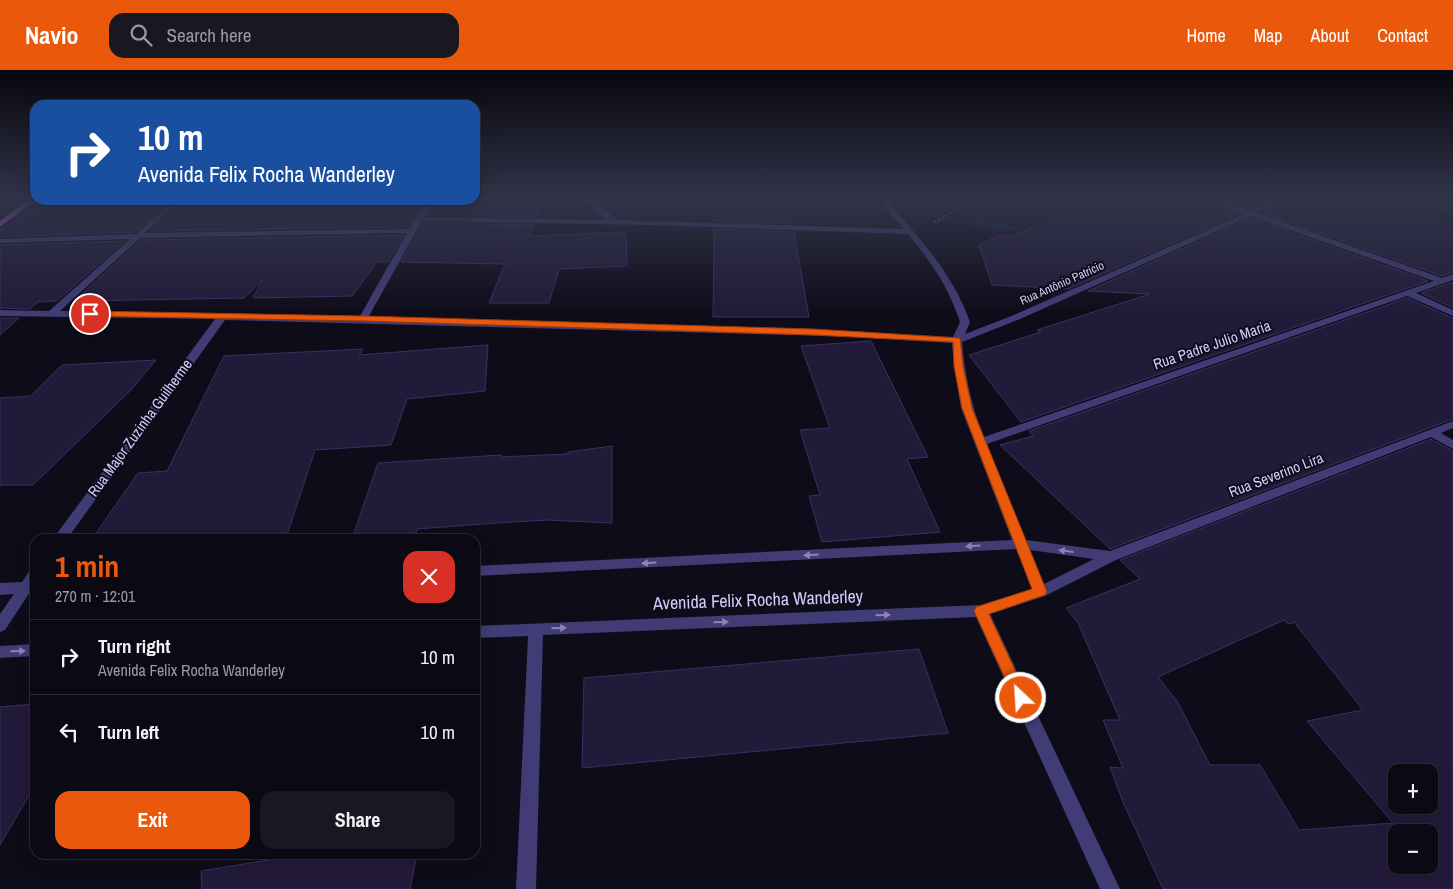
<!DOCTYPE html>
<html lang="en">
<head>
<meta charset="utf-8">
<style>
  :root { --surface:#0b0914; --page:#191722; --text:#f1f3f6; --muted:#9a9aa0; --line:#2b2a34; --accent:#ea580c }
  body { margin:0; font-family:"Archivo Narrow",sans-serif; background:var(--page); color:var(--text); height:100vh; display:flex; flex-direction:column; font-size:19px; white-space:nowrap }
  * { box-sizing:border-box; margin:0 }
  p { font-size:16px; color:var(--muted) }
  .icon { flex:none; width:28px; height:28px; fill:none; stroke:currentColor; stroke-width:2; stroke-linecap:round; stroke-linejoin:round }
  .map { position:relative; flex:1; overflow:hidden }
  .details { position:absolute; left:30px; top:464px; width:450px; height:325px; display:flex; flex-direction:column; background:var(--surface); border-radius:15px; box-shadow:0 5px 20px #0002,0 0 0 1px var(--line) }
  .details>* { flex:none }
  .banner { position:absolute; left:30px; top:30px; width:450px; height:105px; border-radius:15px; box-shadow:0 5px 20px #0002,0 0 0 1px var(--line); background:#1a4fa0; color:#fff; overflow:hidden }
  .controls { position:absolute; left:1388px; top:694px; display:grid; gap:10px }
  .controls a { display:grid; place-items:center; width:50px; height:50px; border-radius:10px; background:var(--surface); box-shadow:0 5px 20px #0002,0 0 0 1px var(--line); font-size:25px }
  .pin { position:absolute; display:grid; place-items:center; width:42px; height:42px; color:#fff; margin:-21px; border:2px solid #fff; border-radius:50%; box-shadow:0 1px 5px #0007 }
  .me { position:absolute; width:55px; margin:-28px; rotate:335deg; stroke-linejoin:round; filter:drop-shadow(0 0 4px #0008) }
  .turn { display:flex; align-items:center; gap:18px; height:105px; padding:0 25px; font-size:22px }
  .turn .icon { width:65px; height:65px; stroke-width:2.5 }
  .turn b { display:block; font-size:35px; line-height:42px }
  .round { display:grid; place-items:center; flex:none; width:52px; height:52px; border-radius:15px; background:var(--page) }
  .headline { display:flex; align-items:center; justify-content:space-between; height:85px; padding:0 25px }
  h1 { font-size:30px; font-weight:700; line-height:38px; color:var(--accent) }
  .primary-button { display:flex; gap:10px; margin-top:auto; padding:10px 25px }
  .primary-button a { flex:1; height:58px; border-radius:15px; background:var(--accent); color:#fff; font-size:20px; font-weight:700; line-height:58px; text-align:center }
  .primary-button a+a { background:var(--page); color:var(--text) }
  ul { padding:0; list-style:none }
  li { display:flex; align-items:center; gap:15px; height:75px; padding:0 25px; border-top:1px solid var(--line) }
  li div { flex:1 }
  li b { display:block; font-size:19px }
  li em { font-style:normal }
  header { display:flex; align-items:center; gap:30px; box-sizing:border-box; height:70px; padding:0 25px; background:var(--accent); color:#fff }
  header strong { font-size:24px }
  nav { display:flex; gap:28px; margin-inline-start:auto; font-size:18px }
  .search { width:350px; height:45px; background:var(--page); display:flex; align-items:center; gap:12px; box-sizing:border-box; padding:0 18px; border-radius:15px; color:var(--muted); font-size:19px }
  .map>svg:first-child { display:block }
</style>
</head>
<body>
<header>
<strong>Navio</strong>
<div class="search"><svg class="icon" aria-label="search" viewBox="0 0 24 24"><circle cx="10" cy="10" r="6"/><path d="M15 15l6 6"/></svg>Search here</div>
<nav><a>Home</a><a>Map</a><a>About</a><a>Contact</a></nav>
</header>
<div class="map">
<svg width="1453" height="819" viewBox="0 0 1453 819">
  <rect width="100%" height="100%" fill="#0f0c1a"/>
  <path fill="#0f1f3b" d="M 981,145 L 1020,159 L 999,162 L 963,152 Z"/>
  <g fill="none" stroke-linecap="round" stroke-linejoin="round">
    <path fill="#0f1f3b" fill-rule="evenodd" d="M 1419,128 L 1453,128 L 1453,144 L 1423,133 Z"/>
  </g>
  <g fill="#221a39" stroke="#3c2f63" fill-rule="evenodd">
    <path d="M 475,128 L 542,128 L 536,147 L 427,145 L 436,130 L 475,130 Z"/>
    <path d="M 714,128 L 788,128 L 792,154 L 714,151 Z"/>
    <path d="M 1110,128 L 1200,128 L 1239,144 L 1068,219 L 992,215 L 979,175 L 999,165 L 1007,167 Z"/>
    <path d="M 1217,128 L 1276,128 L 1250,139 Z"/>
    <path d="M 1292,128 L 1363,128 L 1453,153 L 1453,202 L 1442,206 L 1262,143 Z"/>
    <path d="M 49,130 L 171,130 L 135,162 L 0,167 L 0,160 Z"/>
    <path d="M 184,130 L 424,130 L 409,157 L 150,161 Z"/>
    <path d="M 1251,148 L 1428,211 L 1021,352 L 969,285 L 1041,262 L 1037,260 L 1150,224 L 1088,221 Z"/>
    <path d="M 423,153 L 533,155 L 529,166 L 626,162 L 627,196 L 559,199 L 549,233 L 489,233 L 505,194 L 401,192 Z"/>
    <path d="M 714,159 L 794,162 L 809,247 L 713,247 Z"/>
    <path d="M 404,165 L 388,192 L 377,192 L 352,226 L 253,228 L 263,209 L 244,228 L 74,231 L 141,170 Z"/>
    <path d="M 125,171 L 57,231 L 38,232 L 30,239 L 0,238 L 0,175 Z"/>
    <path d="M 1453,212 L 1453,238 L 1421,223 Z"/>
    <path d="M 1407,228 L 1453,248 L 1453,349 L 1110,479 L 1000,375 L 1033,366 L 1029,361 Z"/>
    <path d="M 0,248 L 19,248 L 0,265 Z"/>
    <path d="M 871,271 L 928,387 L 907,389 L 940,462 L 822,472 L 809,426 L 820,425 L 800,360 L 830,358 L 801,276 Z"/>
    <path d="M 488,275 L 485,321 L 407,329 L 391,375 L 315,380 L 287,465 L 255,469 L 92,469 L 138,403 L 167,401 L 224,286 L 363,279 L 359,285 Z"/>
    <path d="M 156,290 L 131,320 L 33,415 L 0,415 L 0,328 L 31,326 L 62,295 Z"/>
    <path d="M 1431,369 L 1453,381 L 1453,819 L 1163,819 L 1123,732 L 1110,697 L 1123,698 L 1103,650 L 1120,650 L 1078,553 L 1066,538 L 1140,509 L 1120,490 ZM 1284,550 L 1289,554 L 1294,552 L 1363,640 L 1307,651 L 1393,753 L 1299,760 L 1260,695 L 1210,695 L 1177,631 L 1158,607 ZM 1396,702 L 1429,702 L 1429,735 L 1396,735 ZM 1396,762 L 1429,762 L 1429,795 L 1396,795 Z"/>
    <path d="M 612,376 L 612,453 L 548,450 L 496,453 L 417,459 L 414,469 L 352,469 L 378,393 L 501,385 L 501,387 L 568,384 L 568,382 Z"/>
    <path d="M 919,579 L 948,663 L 582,698 L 584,608 Z"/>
    <path d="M 35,634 L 35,715 L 0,775 L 0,637 Z"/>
    <path d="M 305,784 L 417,784 L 410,819 L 202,819 L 201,801 Z"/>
  </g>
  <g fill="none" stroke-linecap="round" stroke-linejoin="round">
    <path stroke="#38a1a0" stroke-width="2" stroke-dasharray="2 2.5" stroke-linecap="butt" d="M 934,152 L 944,148 L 970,128"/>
    <g fill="#413c75" fill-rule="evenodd">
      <path d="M 585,128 L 593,128 L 602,138 L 618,150 L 904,159 L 877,128 L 885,128 C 918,167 953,203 970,252 L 965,264 L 1014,245 L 1244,144 L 1202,128 L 1212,128 L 1250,141 L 1280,128 L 1290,128 L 1257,143 L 1442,208 L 1453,204 L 1453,210 L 1416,223 L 1453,240 L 1453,246 L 1407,226 L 987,374 L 1026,470 L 1110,481 L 1453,351 L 1453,358 L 1441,363 L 1453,370 L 1453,379 L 1431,367 L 1116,490 L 1045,526 L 990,544 L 1120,819 L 1100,819 L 976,547 L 543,565 L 536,819 L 516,819 L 528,566 L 475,568 L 475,556 L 981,535 L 1032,519 L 1016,479 L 475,506 L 475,496 L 1012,470 L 961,338 L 954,297 L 952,273 L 833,266 L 225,250 L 67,469 L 53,469 L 215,249 L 0,246 L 0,240 L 49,241 L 130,169 L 0,173 L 0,169 L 136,164 L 174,130 L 182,130 L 145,163 L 410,159 L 426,130 L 434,130 L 424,147 L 608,150 L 596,142 ZM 1251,146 L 1434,211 L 984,367 C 971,335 965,306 962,272 L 1020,249 ZM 422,151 L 651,155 L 908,164 C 931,191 949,218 960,252 L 953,267 L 833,260 L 369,246 ZM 407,163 L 360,246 L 60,241 L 140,168 ZM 1030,480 L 1094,489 L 1044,514 Z"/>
      <path d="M 35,499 L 35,521 L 30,522 L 5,560 L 0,562 L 0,544 L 14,524 L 0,525 L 0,513 L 22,512 L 30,500 Z"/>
      <path d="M 35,574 L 35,586 L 0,588 L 0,576 Z"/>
    </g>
    <path fill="#bf5def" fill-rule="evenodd" d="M 30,128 L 35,128 L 36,130 L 0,157 L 0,151 Z"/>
  </g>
  <defs><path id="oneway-solid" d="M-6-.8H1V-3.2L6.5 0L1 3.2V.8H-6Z" transform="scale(1.25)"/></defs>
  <g fill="#8a84b8">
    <use href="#oneway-solid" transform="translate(973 476) rotate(177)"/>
    <use href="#oneway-solid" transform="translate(1066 481) rotate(-173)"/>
    <use href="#oneway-solid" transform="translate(811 485) rotate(177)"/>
    <use href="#oneway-solid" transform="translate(649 493) rotate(177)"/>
    <use href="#oneway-solid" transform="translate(883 545) rotate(-2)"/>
    <use href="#oneway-solid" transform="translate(721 552) rotate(-2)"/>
    <use href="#oneway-solid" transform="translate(559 558) rotate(-2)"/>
    <use href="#oneway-solid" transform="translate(18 581) rotate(-2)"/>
  </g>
  <linearGradient id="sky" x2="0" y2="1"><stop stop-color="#08070e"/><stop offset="0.53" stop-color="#313449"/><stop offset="1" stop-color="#313449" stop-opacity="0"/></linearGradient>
  <rect width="1453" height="242" fill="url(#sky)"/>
  <path fill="#ea580c" stroke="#983908" d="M 90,241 L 363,246 L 813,259 L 960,268 L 963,296 L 972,338 L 1047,522 L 1045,525 L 989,544 L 1028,628 L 1026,632 L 1021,634 L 1016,632 L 974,541 L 976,537 L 1032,519 L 962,338 L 954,296 L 953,272 L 813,265 L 363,251 L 87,246 L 87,242 Z"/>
  <g text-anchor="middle" stroke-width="4" stroke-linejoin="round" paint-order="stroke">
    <g font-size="12" fill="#d2cbfa" stroke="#0f0c1a">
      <text transform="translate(1062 213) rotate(-24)" y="4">Rua Antônio Patrício</text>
    </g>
    <g font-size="15" fill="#d2cbfa" stroke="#0f0c1a">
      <text transform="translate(1212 275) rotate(-19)" y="5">Rua Padre Julio Maria</text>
      <text transform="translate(140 358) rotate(-54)" y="5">Rua Major Zuzinha Guilherme</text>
      <text transform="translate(1276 405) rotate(-21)" y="5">Rua Severino Lira</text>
    </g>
    <g font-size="18" fill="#d2cbfa" stroke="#0f0c1a">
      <text transform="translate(758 530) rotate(-2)" y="6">Avenida Felix Rocha Wanderley</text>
    </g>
  </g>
</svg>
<div class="controls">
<a>+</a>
<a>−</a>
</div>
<div class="pin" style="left:90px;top:244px;background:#d93025"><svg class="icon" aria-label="arrive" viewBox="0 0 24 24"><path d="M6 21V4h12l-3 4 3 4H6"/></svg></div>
<svg class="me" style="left:1021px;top:628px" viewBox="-20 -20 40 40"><circle r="17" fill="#ea580c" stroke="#fff" stroke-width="3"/><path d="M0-11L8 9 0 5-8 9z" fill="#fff"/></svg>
<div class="banner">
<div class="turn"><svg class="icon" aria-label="right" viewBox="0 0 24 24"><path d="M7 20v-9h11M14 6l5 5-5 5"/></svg><div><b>10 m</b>Avenida Felix Rocha Wanderley</div></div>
</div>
<section class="details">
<div class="headline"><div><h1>1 min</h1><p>270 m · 12:01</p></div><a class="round" style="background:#d93025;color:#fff"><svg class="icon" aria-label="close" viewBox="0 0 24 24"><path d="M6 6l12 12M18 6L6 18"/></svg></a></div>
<ul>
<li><svg class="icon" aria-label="right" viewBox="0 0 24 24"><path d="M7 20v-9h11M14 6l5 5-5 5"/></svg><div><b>Turn right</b><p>Avenida Felix Rocha Wanderley</p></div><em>10 m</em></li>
<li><svg class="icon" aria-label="left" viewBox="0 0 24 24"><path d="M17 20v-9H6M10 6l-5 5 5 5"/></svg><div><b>Turn left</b></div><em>10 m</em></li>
</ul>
<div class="primary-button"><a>Exit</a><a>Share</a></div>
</section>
</div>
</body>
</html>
